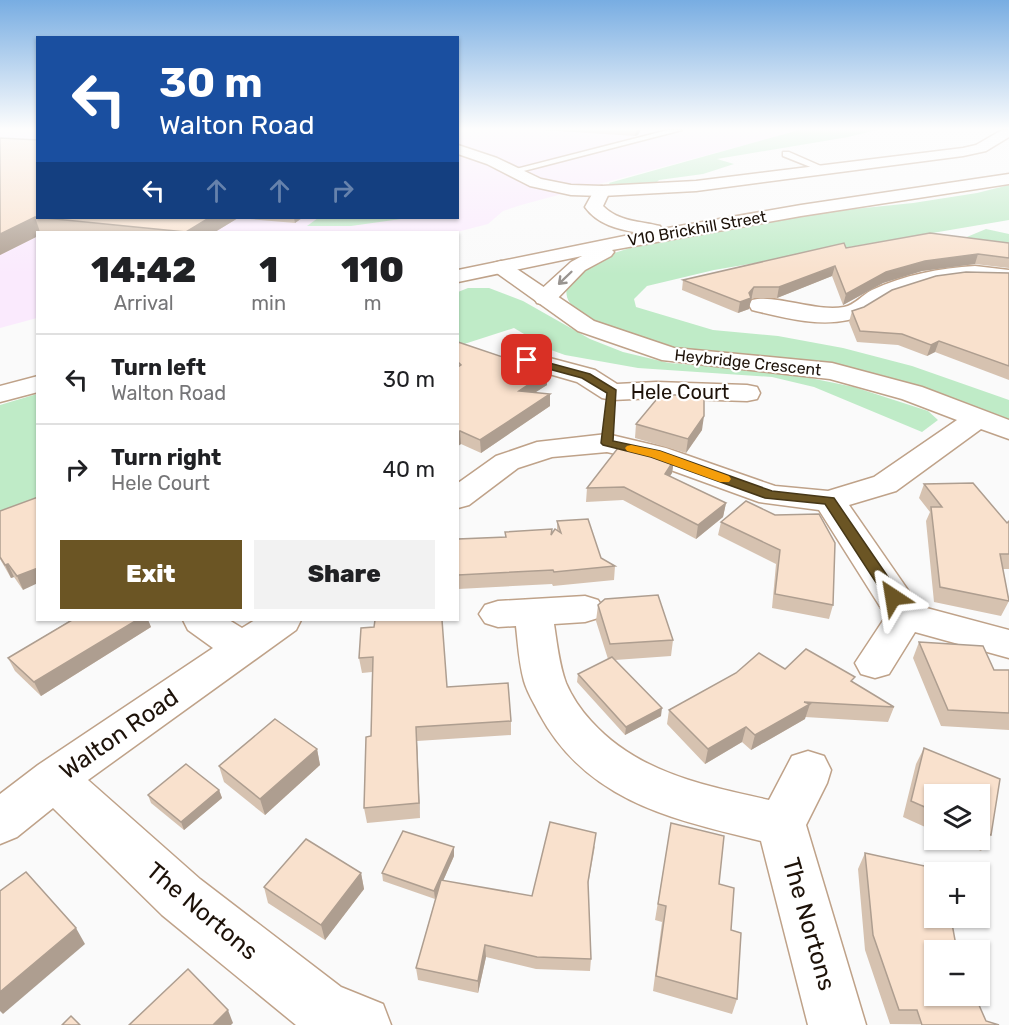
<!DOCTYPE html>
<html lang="en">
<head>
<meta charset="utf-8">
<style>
  :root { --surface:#fff; --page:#f2f2f2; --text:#202124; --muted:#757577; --line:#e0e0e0; --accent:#6b5524 }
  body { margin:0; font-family:Rubik,sans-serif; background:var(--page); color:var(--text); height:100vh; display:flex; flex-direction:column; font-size:22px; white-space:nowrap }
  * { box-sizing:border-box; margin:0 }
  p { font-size:20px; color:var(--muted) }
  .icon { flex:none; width:33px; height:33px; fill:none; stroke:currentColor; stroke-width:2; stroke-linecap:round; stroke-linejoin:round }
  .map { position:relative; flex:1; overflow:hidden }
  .details { position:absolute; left:36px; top:231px; width:423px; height:390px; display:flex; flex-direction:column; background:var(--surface); border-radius:0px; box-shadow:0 2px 4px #0004 }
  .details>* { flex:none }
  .hud { position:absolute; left:36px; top:36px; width:423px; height:183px; border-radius:0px; box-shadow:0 2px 4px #0004; background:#1a4fa0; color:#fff; overflow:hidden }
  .tools { position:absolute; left:924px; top:784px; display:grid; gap:12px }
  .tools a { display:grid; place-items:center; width:66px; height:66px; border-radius:0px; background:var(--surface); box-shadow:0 2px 4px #0004; font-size:30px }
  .pin { position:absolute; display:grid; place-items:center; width:51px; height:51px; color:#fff; margin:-26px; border-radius:12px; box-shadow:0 3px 9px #0006 }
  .me { position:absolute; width:66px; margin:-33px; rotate:327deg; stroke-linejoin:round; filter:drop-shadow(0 0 4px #0008) }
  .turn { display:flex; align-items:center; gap:21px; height:126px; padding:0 24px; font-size:27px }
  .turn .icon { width:78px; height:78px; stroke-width:2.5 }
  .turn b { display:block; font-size:42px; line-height:51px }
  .lanes { display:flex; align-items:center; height:57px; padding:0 24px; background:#0003; justify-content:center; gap:30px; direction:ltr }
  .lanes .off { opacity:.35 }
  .eta { display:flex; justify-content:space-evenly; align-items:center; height:102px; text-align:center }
  .eta b { font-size:36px; font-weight:800; line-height:42px }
  .cta { display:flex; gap:12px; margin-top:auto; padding:12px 24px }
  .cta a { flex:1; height:69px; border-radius:0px; background:var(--accent); color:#fff; font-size:24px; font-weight:800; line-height:69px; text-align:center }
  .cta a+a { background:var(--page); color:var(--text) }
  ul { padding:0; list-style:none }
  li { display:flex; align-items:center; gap:18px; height:90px; padding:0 24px; border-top:2px solid var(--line) }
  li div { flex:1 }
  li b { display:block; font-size:22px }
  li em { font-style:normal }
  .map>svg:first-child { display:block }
</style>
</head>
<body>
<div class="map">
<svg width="1009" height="1025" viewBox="0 0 1009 1025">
  <rect width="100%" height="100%" fill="#fafafa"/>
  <path fill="#faeafd" d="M 0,130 L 37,130 L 38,218 L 458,218 L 458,130 L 800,130 L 521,205 L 503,211 L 488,224 L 457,232 L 38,232 L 37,318 L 0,328 Z"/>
  <g fill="#bfebc7">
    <path d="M 799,130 L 877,130 L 848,137 L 717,159 L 734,164 L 703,174 L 659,180 L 655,184 L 613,189 L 609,183 Z"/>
    <path d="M 1009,185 L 1009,220 L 714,270 L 647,286 L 634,299 L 636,307 L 713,330 L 778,336 L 843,348 L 912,366 L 1009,400 L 1009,423 C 962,405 913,381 864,371 C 778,353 664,363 588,317 C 582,313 574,308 570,303 C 565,296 566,289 568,282 L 605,256 L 633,247 L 722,227 L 825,212 L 913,203 L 977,193 Z"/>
    <path d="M 318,218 L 408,218 L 351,226 L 307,226 Z"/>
    <path d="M 986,229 L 1009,234 L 1009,249 L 962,239 Z"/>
    <path d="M 468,288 L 489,288 L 523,301 L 590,339 L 623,352 L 669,363 L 781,372 L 854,387 L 928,411 L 938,420 L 922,432 L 814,387 L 772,377 L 638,368 L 565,355 L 551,350 L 514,328 L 458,346 L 458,292 Z"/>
    <path d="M 37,394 L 37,501 L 0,515 L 0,405 Z"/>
  </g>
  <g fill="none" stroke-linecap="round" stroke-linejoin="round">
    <defs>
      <g id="lane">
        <path d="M 668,130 L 682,130 L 512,174 L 508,171 Z"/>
        <path d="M 783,152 L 789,152 L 830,170 L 823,172 L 783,156 Z"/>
      </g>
      <g id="street">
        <path d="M 1002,130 L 1009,130 L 1009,137 L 986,151 L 963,156 L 696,191 L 602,196 L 571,195 L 530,186 L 487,164 L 458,154 L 458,145 L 497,158 L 541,179 L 571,185 L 602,186 L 696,181 L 963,148 L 976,145 Z"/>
        <path d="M 501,261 L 508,263 L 594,321 L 674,348 L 832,363 L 922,387 L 1009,420 L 1009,439 L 981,429 L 896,491 L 849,505 L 919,606 L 1009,630 L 1009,658 L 915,632 L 889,674 L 875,678 L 861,674 L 855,663 L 886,616 L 819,510 L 759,502 L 646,461 L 607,452 L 552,457 L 518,468 L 469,505 L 458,508 L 458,483 L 496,456 L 537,442 L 607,434 L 666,448 L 775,486 L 828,491 L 874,477 L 957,420 L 902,399 L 830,379 L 662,360 L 578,331 L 494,271 L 491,267 L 494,263 Z"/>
        <path d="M 975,266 L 1009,270 L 1009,282 C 967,276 926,281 888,299 C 871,307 868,315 848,320 C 817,327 782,317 752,310 L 749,305 L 752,300 C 776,294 814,312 844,307 C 855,305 862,295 872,290 C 904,275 940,268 975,266 Z"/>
        <path d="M 527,352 L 595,370 L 617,384 L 656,382 L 747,385 L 757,387 L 760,393 L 757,399 L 747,401 L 656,398 L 612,400 L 602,398 L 577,382 L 518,365 L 514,360 L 518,355 Z"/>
        <path d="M 585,596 L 598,600 L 604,609 L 598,618 L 585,622 L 554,624 C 557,643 559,664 566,683 C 572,697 581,710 591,721 C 638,773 703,785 769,800 L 792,756 L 808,751 L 824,756 L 831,770 L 827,783 L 806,825 L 866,1025 L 808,1025 L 761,841 C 671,819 586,801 539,713 C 534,703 527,692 524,681 C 519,663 518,644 516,626 L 498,627 L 485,623 L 479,614 L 485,605 L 498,601 Z"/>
        <path d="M 183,620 L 229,620 L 242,628 L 255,620 L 301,620 L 296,630 L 88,780 L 200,879 L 341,987 L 383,1004 L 391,1025 L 296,1025 L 162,915 L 53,808 L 17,837 L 0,844 L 0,794 L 38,765 L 213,648 L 188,630 Z"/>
      </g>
      <g id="secondary">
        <path d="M 1009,174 L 1009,184 L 801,216 L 612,250 L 614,252 L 611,256 L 585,270 L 553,303 L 545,305 L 537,303 L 534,298 L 537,293 L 571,262 L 582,256 L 458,282 L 458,270 L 639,233 C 618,229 598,225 585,207 L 596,187 L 602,186 L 610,191 L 603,206 C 619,222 640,221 660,226 L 662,229 L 801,205 Z"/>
        <path d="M 38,376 L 38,392 L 0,402 L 0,386 Z"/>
      </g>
    </defs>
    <use href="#lane" stroke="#bfa289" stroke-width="3"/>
    <use href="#street" stroke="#bfa289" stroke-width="3"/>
    <use href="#secondary" stroke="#bfa289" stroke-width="3"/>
    <use href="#lane" fill="#fff" fill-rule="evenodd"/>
    <use href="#street" fill="#fff" fill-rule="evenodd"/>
    <use href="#secondary" fill="#fff" fill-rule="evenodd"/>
  </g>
  <g fill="#d6c2b0">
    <path d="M 542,130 L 641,130 L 638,135 L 635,136 Z"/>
    <path d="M 0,138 L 38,218 L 302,218 L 295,223 L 238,218 L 215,232 L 38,232 L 38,236 L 0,255 Z"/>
    <path d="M 1009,243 L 1009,268 L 975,264 L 922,271 L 883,283 L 843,305 L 832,276 L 777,298 L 752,298 L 750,299 L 749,309 L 738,313 L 682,290 L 683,280 L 846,248 Z"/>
    <path d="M 1009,273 L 1009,380 L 935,352 L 927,356 L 898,345 L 857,342 L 849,322 L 852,311 Z"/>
    <path d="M 458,342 L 547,372 L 547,385 L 535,392 L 550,406 L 481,453 L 461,444 L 458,446 Z"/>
    <path d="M 636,424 L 702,430 L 686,453 L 635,438 Z"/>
    <path d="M 674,460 L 672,473 L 670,476 L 726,503 L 723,517 L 696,539 L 623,500 L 586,502 L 587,488 Z"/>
    <path d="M 924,484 L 1007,523 L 1009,521 L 1009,569 L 1003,569 L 1009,601 L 1001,616 L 934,602 L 926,521 L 930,512 L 919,498 Z"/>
    <path d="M 746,501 L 833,605 L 829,619 L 772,608 L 776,564 L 718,535 L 721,522 Z"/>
    <path d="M 0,511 L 23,590 L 14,577 L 11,578 L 0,559 Z"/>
    <path d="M 557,521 L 601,558 L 615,566 L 614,580 L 553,586 L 552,584 L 458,589 L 458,539 L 505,537 L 505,532 L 552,533 L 557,531 Z"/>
    <path d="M 598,605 L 673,640 L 671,656 L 615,660 L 661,716 L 625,735 L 577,682 L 578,674 L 608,659 L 596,621 Z"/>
    <path d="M 71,620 L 148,620 L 151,627 L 41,696 L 15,671 L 8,658 Z"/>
    <path d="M 361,628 L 447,687 L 511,721 L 511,735 L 417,741 L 420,818 L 367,823 L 364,808 L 371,736 L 372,672 L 362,673 L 359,658 Z"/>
    <path d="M 919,642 L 994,670 L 1009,670 L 1009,730 L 941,726 L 913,658 Z"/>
    <path d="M 785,669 L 853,683 L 894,707 L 888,722 L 805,717 L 805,719 L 751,750 L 742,742 L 705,764 L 667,724 L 669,710 Z"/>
    <path d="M 924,748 L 1000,779 L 991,835 L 981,851 L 955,840 L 980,840 L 980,795 L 934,795 L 934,831 L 903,817 L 916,764 Z"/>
    <path d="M 317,749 L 320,765 L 265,815 L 224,782 L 219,766 Z"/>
    <path d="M 219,790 L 222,798 L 184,830 L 151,803 L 148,795 Z"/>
    <path d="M 671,823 L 719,884 L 731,930 L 737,999 L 732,1014 L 653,991 L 662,922 L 655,920 Z"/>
    <path d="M 595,846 L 588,885 L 591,959 L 590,971 L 536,969 L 486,957 L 478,993 L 418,980 L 416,968 L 437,893 L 435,899 L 383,881 L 382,873 L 454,856 L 443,881 L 532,896 Z"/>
    <path d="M 865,853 L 986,1021 L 999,1025 L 890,1024 L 865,950 L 858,869 Z"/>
    <path d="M 361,873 L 364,889 L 325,940 L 268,903 L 264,887 Z"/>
  </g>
  <g fill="#ae9e90">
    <path d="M 636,130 L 641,130 L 638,135 L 635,136 Z"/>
    <path d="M 35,217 L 40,232 L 38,232 L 38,236 L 0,255 L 0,234 Z"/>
    <path d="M 209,218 L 238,218 L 215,232 L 186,232 Z"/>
    <path d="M 294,218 L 302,218 L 295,223 Z"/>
    <path d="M 978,254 L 975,264 L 922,271 L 883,283 L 843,305 L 846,294 L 886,272 L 925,261 Z"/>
    <path d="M 835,266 L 832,276 L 777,298 L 779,287 Z"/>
    <path d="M 754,287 L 749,309 L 738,313 L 740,302 Z"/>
    <path d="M 939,341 L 935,352 L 927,356 L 931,345 Z"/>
    <path d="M 547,372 L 547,385 L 519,403 L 519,391 Z"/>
    <path d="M 550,394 L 550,406 L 481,453 L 480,440 Z"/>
    <path d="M 704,416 L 702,430 L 686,453 L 688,439 Z"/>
    <path d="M 460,431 L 461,444 L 458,446 L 458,433 Z"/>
    <path d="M 674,460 L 672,473 L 663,487 L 665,474 Z"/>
    <path d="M 726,503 L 723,517 L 696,539 L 698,525 Z"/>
    <path d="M 8,564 L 14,577 L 11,578 L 5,565 Z"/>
    <path d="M 38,568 L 38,583 L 23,590 L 17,576 Z"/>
    <path d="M 137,620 L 148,620 L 151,627 L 41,696 L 34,682 Z"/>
    <path d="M 810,704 L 805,719 L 751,750 L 755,735 Z"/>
    <path d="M 662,708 L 661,716 L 625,735 L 626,727 Z"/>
    <path d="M 416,727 L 417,741 L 420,818 L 419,803 Z"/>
    <path d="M 746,727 L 742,742 L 705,764 L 708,749 Z"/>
    <path d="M 317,749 L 320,765 L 265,815 L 260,799 Z"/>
    <path d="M 219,790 L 222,798 L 184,830 L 181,822 Z"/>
    <path d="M 454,847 L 454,856 L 435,899 L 434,891 Z"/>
    <path d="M 361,873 L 364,889 L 325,940 L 321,925 Z"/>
    <path d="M 76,928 L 85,944 L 3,1014 L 0,1011 L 0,992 Z"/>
    <path d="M 485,945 L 486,957 L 478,993 L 478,981 Z"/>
    <path d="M 228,1010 L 233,1023 L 231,1025 L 213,1025 Z"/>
  </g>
  <g fill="#f9e1cd" stroke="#ae9e90" stroke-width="1.5">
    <path d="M 0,138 L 38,140 L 38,218 L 209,218 L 186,232 L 35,217 L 0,234 Z"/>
    <path d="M 930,233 L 1009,243 L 1009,258 L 978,254 L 925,261 L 886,272 L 846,294 L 835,266 L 779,287 L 754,287 L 749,293 L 751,298 L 740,302 L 683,280 L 844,243 L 846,248 Z"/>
    <path d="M 966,272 L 1009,273 L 1009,366 L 939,341 L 931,345 L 902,334 L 860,331 L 852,311 L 864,307 L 892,290 L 936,276 Z"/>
    <path d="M 458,342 L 547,372 L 519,391 L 550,394 L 480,440 L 460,431 L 458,433 L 458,367 L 461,365 L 458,362 Z"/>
    <path d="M 661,394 L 704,397 L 704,416 L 688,439 L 636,424 Z"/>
    <path d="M 621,444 L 674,460 L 665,474 L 726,503 L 698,525 L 624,487 L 587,488 Z"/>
    <path d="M 973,483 L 1007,523 L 1009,521 L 1009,554 L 1000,554 L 1009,601 L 940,587 L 931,507 L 942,507 L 924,484 Z"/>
    <path d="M 38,497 L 38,568 L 17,576 L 8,564 L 5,565 L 0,557 L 0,511 Z"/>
    <path d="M 746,501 L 775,515 L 819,514 L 835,543 L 833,605 L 775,594 L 780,550 L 721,522 Z"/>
    <path d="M 588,519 L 601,558 L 615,566 L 554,572 L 553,570 L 458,575 L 458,539 L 506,537 L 505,532 L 552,529 L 551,535 L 555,529 L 561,533 L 557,521 Z"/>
    <path d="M 658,595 L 673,640 L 610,644 L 598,605 L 605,599 Z"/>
    <path d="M 72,620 L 137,620 L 34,682 L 8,658 Z"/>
    <path d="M 375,620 L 442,620 L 447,687 L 508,683 L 511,721 L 416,727 L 419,803 L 364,808 L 366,737 L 371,736 L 373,657 L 359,658 L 361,628 L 374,627 Z"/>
    <path d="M 919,642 L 983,646 L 994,670 L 1009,670 L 1009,713 L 948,710 Z"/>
    <path d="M 806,649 L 855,677 L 851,681 L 894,707 L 804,702 L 810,704 L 755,735 L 746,727 L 708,749 L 669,710 L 736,673 L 759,653 L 785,669 Z"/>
    <path d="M 612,657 L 662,708 L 626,727 L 578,674 Z"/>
    <path d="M 275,719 L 317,749 L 260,799 L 219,766 Z"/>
    <path d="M 924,748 L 1000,779 L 991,835 L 980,831 L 980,795 L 934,795 L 934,811 L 911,801 Z"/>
    <path d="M 186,764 L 219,790 L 181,822 L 148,795 Z"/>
    <path d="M 550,822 L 596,833 L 588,882 L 591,959 L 537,957 L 485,945 L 478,981 L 416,968 L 441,880 L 532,896 Z"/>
    <path d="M 671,823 L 724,836 L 719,884 L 734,888 L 731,930 L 741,933 L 737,999 L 656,976 L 666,906 L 658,904 Z"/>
    <path d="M 403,831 L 454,847 L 434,891 L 382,873 Z"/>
    <path d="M 306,839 L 361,873 L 321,925 L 264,887 Z"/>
    <path d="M 865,853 L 943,870 L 943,873 L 934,873 L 934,918 L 951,918 L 957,951 L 934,951 L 934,996 L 975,996 L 986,1021 L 999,1025 L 922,1025 L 917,1010 L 899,1010 L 873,935 Z"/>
    <path d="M 26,872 L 76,928 L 0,992 L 0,891 Z"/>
    <path d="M 188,969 L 228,1010 L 213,1025 L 129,1025 Z"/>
    <path d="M 71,1016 L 80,1025 L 62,1025 Z"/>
  </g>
  <defs><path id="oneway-shaft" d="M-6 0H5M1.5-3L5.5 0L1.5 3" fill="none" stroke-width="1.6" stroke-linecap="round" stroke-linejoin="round" transform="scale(1.5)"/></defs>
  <use stroke="#999490" href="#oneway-shaft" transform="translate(565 278) rotate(136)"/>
  <linearGradient id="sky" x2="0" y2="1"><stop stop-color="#78ade2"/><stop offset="0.47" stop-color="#fdfdfd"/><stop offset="1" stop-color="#fdfdfd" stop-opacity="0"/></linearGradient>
  <rect width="1009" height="274" fill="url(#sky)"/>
  <path fill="#6b5524" stroke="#463717" stroke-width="1.5" d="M 527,357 L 590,374 L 616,390 L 613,441 L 660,451 L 772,491 L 834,498 L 899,593 L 901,597 L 899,601 L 888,601 L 825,504 L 765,498 L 651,457 L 603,445 L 601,443 L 607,393 L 582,378 L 523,362 L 521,360 Z"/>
  <path fill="#f59e0b" d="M 631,445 L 660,451 L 729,476 L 731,479 L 729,482 L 720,482 L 651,457 L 627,451 L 625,448 L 627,446 Z"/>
  <g text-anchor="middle" stroke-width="4.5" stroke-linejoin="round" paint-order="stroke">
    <g font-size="16" fill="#1d1209" stroke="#fff">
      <text transform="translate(697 228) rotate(-10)" y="6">V10 Brickhill Street</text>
      <text transform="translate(748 362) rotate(6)" y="6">Heybridge Crescent</text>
    </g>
    <g font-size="20" fill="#1d1209" stroke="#fff">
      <text x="680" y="399">Hele Court</text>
    </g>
    <g font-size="24" fill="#1d1209" stroke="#fff">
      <text transform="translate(119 734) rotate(-35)" y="8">Walton Road</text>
      <text transform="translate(202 911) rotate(40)" y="8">The Nortons</text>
      <text transform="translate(809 924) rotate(74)" y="8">The Nortons</text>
    </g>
  </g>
</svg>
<div class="tools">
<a><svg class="icon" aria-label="layers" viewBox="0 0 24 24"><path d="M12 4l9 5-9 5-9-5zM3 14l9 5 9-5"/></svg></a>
<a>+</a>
<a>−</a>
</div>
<div class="pin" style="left:527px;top:360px;background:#d93025"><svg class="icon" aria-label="arrive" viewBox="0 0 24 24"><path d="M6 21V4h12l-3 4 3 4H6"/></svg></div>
<svg class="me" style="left:893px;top:597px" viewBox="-20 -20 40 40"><path d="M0-17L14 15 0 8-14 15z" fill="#6b5524" stroke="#fff" stroke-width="4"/></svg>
<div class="hud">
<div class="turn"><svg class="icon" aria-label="left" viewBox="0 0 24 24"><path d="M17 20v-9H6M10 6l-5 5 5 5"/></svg><div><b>30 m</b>Walton Road</div></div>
<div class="lanes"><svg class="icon" aria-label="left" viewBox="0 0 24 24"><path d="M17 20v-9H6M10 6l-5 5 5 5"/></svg><svg class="icon off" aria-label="ahead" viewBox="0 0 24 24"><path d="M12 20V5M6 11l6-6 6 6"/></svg><svg class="icon off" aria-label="ahead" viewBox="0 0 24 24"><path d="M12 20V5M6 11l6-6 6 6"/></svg><svg class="icon off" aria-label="right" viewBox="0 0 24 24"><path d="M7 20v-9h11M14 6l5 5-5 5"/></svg></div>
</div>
<section class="details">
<div class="eta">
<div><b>14:42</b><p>Arrival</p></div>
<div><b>1</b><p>min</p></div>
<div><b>110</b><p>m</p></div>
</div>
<ul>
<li><svg class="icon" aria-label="left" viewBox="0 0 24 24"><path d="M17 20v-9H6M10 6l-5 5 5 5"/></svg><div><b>Turn left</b><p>Walton Road</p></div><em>30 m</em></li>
<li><svg class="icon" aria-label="right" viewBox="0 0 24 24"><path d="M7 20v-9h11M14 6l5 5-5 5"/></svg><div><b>Turn right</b><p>Hele Court</p></div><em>40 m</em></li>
</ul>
<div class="cta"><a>Exit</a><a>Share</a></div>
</section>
</div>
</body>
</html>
